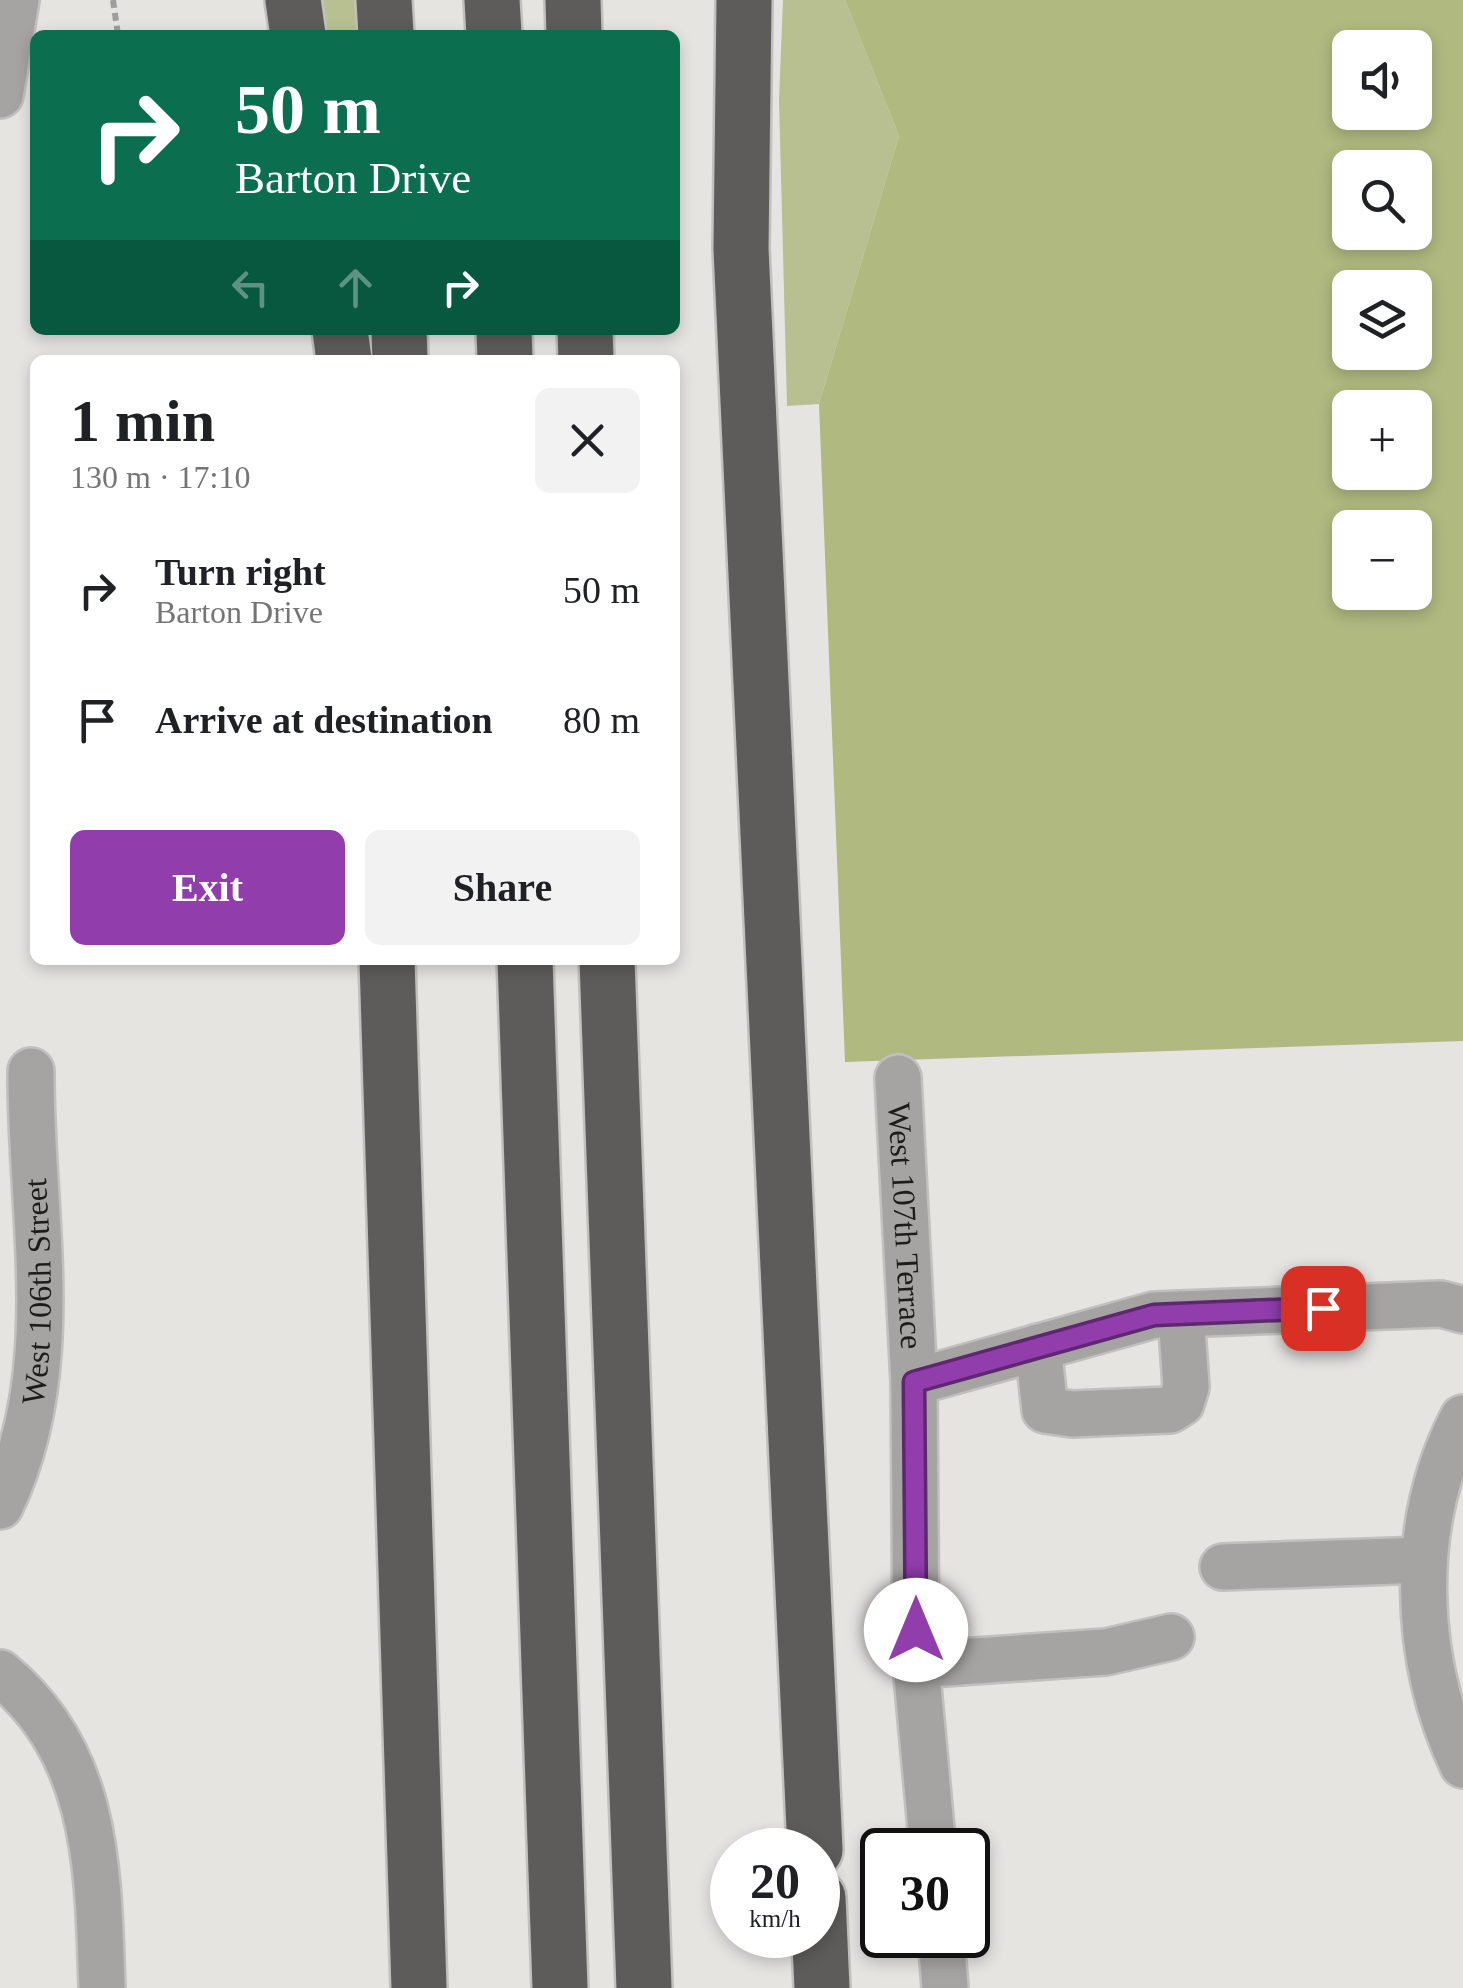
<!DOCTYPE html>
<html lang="en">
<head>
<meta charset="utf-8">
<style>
  :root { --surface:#fff; --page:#f2f2f2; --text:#202124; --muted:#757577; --accent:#913dac }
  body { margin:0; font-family:Georgia,serif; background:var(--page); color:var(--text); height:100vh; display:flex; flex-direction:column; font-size:38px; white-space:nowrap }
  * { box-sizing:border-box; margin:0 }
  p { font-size:32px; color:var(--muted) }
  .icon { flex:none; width:55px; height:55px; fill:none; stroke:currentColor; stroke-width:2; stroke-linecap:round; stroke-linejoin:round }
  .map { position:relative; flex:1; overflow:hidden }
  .panel { position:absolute; left:30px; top:355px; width:650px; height:610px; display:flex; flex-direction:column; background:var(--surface); border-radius:15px; box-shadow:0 5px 15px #0003 }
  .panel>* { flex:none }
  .banner { position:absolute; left:30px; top:30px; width:650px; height:305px; border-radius:15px; box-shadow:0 5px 15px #0003; background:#0b6e4f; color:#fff; overflow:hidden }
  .buttons { position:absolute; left:1332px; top:30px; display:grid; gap:20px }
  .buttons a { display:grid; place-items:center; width:100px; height:100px; border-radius:15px; background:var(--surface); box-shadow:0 5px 15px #0003; font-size:50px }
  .speed { position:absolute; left:710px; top:1828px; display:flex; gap:20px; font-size:50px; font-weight:700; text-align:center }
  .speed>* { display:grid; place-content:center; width:130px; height:130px; border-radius:50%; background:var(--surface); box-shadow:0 5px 15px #0003; line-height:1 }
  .speed small { font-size:25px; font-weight:400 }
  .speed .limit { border:5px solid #111; border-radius:15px; background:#fff; color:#111 }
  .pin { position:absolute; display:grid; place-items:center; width:85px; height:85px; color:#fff; margin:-42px; border-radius:20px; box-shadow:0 5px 15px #0006 }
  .me { position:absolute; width:110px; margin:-55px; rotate:0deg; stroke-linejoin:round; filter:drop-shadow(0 0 8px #0008) }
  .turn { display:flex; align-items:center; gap:35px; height:210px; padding:0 40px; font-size:45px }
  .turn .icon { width:130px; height:130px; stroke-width:2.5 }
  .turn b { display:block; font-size:70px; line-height:85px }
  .lanes { display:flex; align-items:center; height:95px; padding:0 40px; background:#0003; justify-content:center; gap:50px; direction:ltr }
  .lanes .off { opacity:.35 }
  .round { display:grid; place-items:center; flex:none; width:105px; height:105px; border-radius:15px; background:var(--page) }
  .summary { display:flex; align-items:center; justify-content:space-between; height:170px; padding:0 40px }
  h1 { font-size:60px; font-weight:700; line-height:75px }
  .primary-button { display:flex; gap:20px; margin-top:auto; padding:20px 40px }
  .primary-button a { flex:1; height:115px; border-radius:15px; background:var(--accent); color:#fff; font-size:40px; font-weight:700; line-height:115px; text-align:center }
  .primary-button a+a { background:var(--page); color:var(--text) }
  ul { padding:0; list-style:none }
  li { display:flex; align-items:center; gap:30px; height:130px; padding:0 40px }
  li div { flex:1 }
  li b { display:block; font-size:38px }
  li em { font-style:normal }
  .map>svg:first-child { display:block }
</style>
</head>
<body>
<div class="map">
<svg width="1463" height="1988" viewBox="0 0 1463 1988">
  <rect width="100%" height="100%" fill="#e5e4e1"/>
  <g fill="#b8c091">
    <path d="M 323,0 L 356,0 L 358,35 L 328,35 Z"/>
    <path d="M 783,0 L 845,0 L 899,136 L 819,404 L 787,406 L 779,100 Z"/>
  </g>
  <path fill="#b0b980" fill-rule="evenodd" d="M 845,0 L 1463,0 L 1463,1041 L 845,1062 L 819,404 L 899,136 ZM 1350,48 L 1415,48 L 1415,112 L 1350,112 ZM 1350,168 L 1415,168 L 1415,232 L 1350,232 ZM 1350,288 L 1415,288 L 1415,352 L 1350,352 ZM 1350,408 L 1415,408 L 1415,472 L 1350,472 ZM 1350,528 L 1415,528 L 1415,592 L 1350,592 Z"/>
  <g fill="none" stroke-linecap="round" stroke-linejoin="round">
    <defs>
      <g id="minor">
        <path d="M 0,95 L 16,0"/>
        <path id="s1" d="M 898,1078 L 914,1382 L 916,1665 L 933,1850"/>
        <path d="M 1038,1347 L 1045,1410 L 1072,1414 L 1170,1410 L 1181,1403 L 1186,1387 L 1181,1314"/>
        <path d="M 914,1382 L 1154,1315 L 1441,1304 L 1463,1310"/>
        <path d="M 1463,1418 C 1408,1523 1413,1660 1463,1765"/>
        <path id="s2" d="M 0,1506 C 66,1370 30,1215 31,1071"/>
        <path d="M 1223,1567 L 1424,1560"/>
        <path d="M 916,1665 L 1106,1652 L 1171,1637"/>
        <path d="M 0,1673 C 99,1754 98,1870 102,1988"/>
        <path d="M 941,1935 L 945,1988"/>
      </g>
      <g id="highway">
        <path d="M 293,0 L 298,35"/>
        <path d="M 384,0 L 386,35"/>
        <path d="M 492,0 L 494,35"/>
        <path d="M 573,0 L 574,35"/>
        <path d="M 744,0 L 741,249 L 815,1850"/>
        <path d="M 340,330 L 344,360"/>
        <path d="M 399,330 L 400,360"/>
        <path d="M 504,330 L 505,360"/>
        <path d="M 585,330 L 586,360"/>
        <path d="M 387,960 L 419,1988"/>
        <path d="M 525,960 L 560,1988"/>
        <path d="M 607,960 L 644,1988"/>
        <path d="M 818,1898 L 822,1988"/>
      </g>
    </defs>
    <use href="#minor" stroke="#c1c0bd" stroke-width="50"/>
    <use href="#highway" stroke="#c1c0bd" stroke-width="60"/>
    <path stroke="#9f9e9c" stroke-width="6" stroke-dasharray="8 5" stroke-linecap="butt" d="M 113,0 L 118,35"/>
    <use href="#minor" stroke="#a5a4a3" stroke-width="45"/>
    <use href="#highway" stroke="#5e5c5a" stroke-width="55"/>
  </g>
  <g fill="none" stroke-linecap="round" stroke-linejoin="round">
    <defs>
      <path id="route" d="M 916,1630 L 914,1382 L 1154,1315 L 1323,1308"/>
    </defs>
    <use href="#route" stroke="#5e2870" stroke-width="25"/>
    <use href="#route" stroke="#913dac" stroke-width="18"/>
  </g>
  <g text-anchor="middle" stroke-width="10" stroke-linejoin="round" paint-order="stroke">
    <g font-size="32" fill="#1d1c1b" stroke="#fff">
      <text dy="11" stroke="none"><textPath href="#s1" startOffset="148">West 107th Terrace</textPath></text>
      <text dy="11" stroke="none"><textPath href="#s2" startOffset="220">West 106th Street</textPath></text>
    </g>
  </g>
</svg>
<div class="buttons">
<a><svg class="icon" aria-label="sound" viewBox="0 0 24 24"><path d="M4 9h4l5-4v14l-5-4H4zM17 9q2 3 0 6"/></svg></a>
<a><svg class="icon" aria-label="search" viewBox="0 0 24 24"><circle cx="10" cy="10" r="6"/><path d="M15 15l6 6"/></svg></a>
<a><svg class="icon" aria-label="layers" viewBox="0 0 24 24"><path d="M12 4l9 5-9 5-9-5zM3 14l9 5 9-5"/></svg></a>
<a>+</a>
<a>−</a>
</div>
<div class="speed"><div>20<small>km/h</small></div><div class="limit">30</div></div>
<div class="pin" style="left:1323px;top:1308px;background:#d93025"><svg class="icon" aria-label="arrive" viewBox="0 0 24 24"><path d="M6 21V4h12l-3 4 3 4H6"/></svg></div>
<svg class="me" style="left:916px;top:1630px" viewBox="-20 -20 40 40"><circle r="19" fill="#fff"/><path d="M0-13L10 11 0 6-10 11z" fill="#913dac"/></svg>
<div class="banner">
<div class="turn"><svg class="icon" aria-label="right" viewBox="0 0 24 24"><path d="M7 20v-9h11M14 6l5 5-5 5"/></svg><div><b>50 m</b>Barton Drive</div></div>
<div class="lanes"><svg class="icon off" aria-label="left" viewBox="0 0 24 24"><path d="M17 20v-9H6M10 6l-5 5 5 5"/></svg><svg class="icon off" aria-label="ahead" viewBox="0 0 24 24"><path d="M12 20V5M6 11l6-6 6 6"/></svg><svg class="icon" aria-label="right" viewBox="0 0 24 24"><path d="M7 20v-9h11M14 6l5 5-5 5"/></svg></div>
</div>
<section class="panel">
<div class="summary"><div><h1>1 min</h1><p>130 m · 17:10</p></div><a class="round"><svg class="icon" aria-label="close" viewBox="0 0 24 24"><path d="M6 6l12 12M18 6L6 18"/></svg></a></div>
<ul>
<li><svg class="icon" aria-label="right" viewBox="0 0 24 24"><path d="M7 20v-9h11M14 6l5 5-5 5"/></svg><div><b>Turn right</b><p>Barton Drive</p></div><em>50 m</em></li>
<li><svg class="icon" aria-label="arrive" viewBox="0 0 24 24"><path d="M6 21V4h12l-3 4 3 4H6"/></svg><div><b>Arrive at destination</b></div><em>80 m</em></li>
</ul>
<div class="primary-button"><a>Exit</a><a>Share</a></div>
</section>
</div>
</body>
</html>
